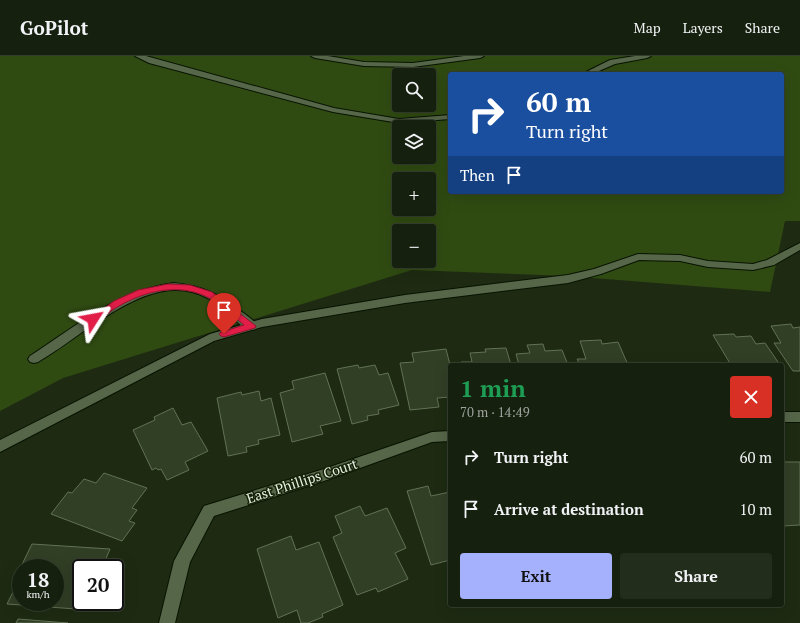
<!DOCTYPE html>
<html lang="en">
<head>
<meta charset="utf-8">
<style>
  :root { --surface:#16200e; --page:#232d1c; --text:#f1f3f6; --muted:#9ea39e; --line:#353e2e; --accent:#a5b1fc }
  body { margin:0; font-family:"PT Serif",serif; background:var(--page); color:var(--text); height:100vh; display:flex; flex-direction:column; font-size:15px; white-space:nowrap }
  * { box-sizing:border-box; margin:0 }
  p { font-size:13px; color:var(--muted) }
  .icon { flex:none; width:22px; height:22px; fill:none; stroke:currentColor; stroke-width:2; stroke-linecap:round; stroke-linejoin:round }
  .map { position:relative; flex:1; overflow:hidden }
  .sheet { position:absolute; left:448px; top:307px; width:336px; height:244px; display:flex; flex-direction:column; background:var(--surface); border-radius:4px; box-shadow:0 4px 16px #0002,0 0 0 1px var(--line) }
  .sheet>* { flex:none }
  .banner { position:absolute; left:448px; top:16px; width:336px; height:122px; border-radius:4px; box-shadow:0 4px 16px #0002,0 0 0 1px var(--line); background:#1a4fa0; color:#fff; overflow:hidden }
  .buttons { position:absolute; left:392px; top:12px; display:grid; gap:8px }
  .buttons a { display:grid; place-items:center; width:44px; height:44px; border-radius:4px; background:var(--surface); box-shadow:0 4px 16px #0002,0 0 0 1px var(--line); font-size:20px }
  .speed { position:absolute; left:12px; top:503px; display:flex; gap:8px; font-size:20px; font-weight:700; text-align:center }
  .speed>* { display:grid; place-content:center; width:52px; height:52px; border-radius:50%; background:var(--surface); box-shadow:0 4px 16px #0002,0 0 0 1px var(--line); line-height:1 }
  .speed small { font-size:10px; font-weight:400 }
  .speed .limit { border:2px solid #111; border-radius:6px; background:#fff; color:#111 }
  .pin { position:absolute; display:grid; place-items:center; width:34px; height:34px; color:#fff; margin:-41px -17px; border-radius:50% 50% 50% 0; rotate:-45deg; box-shadow:0 0 4px #0007 }
  .pin .icon { rotate:45deg }
  .me { position:absolute; width:44px; margin:-22px; rotate:56deg; stroke-linejoin:round; filter:drop-shadow(0 0 3px #0008) }
  .turn { display:flex; align-items:center; gap:14px; height:84px; padding:0 12px; font-size:18px }
  .turn .icon { width:52px; height:52px; stroke-width:2.5 }
  .turn b { display:block; font-size:28px; line-height:34px }
  .then { display:flex; align-items:center; height:38px; padding:0 12px; background:#0003; gap:8px; font-size:15px }
  .round { display:grid; place-items:center; flex:none; width:42px; height:42px; border-radius:4px; background:var(--page) }
  .head { display:flex; align-items:center; justify-content:space-between; height:68px; padding:0 12px }
  h1 { font-size:24px; font-weight:700; line-height:30px; color:#1e9e55 }
  .action { display:flex; gap:8px; margin-top:auto; padding:8px 12px }
  .action a { flex:1; height:46px; border-radius:4px; background:var(--accent); color:#111; font-size:16px; font-weight:700; line-height:46px; text-align:center }
  .action a+a { background:var(--page); color:var(--text) }
  ul { padding:0; list-style:none }
  li { display:flex; align-items:center; gap:12px; height:52px; padding:0 12px }
  li div { flex:1 }
  li b { display:block; font-size:15px }
  li em { font-style:normal }
  header { display:flex; align-items:center; gap:24px; box-sizing:border-box; height:56px; padding:0 20px; background:var(--surface); border-bottom:1px solid var(--line) }
  header strong { font-size:19px }
  nav { display:flex; gap:22px; margin-inline-start:auto; font-size:14px }
  .map>svg:first-child { display:block }
</style>
</head>
<body>
<header>
<strong>GoPilot</strong>
<nav><a>Map</a><a>Layers</a><a>Share</a></nav>
</header>
<div class="map">
<svg width="800" height="567" viewBox="0 0 800 567">
  <rect width="100%" height="100%" fill="#1e2b12"/>
  <path fill="#304b12" fill-rule="evenodd" d="M 0,0 L 800,0 L 800,165 L 785,165 L 770,236 L 568,220 L 412,214 L 63,322 L 0,355 ZM 450,18 L 782,18 L 782,136 L 450,136 ZM 399,19 L 429,19 L 429,49 L 399,49 ZM 399,71 L 429,71 L 429,101 L 399,101 ZM 399,123 L 429,123 L 429,153 L 399,153 ZM 399,175 L 429,175 L 429,205 L 399,205 Z"/>
  <g fill="#313f25" stroke="#627255" fill-rule="evenodd">
    <path d="M 791,268 L 793,272 L 800,271 L 800,315 L 793,315 L 774,287 L 781,287 L 771,270 Z"/>
    <path d="M 734,278 L 736,281 L 751,280 L 756,288 L 765,287 L 780,309 L 731,309 L 713,279 Z"/>
    <path d="M 601,284 L 602,288 L 618,286 L 628,309 L 580,309 L 577,303 L 586,303 L 580,285 Z"/>
    <path d="M 543,288 L 545,295 L 562,294 L 568,309 L 519,309 L 516,298 L 530,297 L 527,289 Z"/>
    <path d="M 506,292 L 511,309 L 462,309 L 461,306 L 472,306 L 470,297 L 486,296 L 485,293 Z"/>
    <path d="M 446,293 L 450,309 L 450,341 L 437,342 L 439,351 L 410,354 L 400,307 L 414,306 L 412,297 Z"/>
    <path d="M 358,309 L 359,312 L 375,309 L 379,319 L 388,317 L 399,349 L 378,354 L 379,358 L 367,360 L 368,364 L 352,368 L 337,313 Z"/>
    <path d="M 325,317 L 341,365 L 320,370 L 323,378 L 292,386 L 280,337 L 294,333 L 292,325 Z"/>
    <path d="M 259,335 L 261,345 L 271,342 L 280,379 L 258,384 L 259,388 L 246,391 L 247,396 L 228,400 L 217,342 L 241,336 L 242,339 Z"/>
    <path d="M 173,352 L 182,369 L 191,366 L 208,395 L 185,406 L 189,414 L 167,424 L 161,413 L 158,414 L 156,412 L 152,414 L 133,374 L 155,364 L 154,361 Z"/>
    <path d="M 782,406 L 800,406 L 800,469 L 782,470 Z"/>
    <path d="M 104,417 L 147,432 L 132,452 L 137,454 L 129,465 L 135,467 L 122,485 L 51,458 L 68,436 L 72,437 L 84,423 L 96,427 Z"/>
    <path d="M 428,430 L 431,440 L 450,436 L 450,504 L 431,509 L 407,435 Z"/>
    <path d="M 360,450 L 365,460 L 387,452 L 406,492 L 395,497 L 408,523 L 378,536 L 376,532 L 357,539 L 333,481 L 342,477 L 335,460 Z"/>
    <path d="M 291,480 L 296,494 L 319,486 L 343,549 L 322,558 L 323,561 L 308,567 L 301,567 L 297,554 L 278,562 L 257,493 Z"/>
    <path d="M 32,488 L 110,493 L 102,512 L 81,512 L 81,546 L 104,546 L 102,550 L 78,548 L 76,553 L 7,548 L 17,528 L 13,527 ZM 21,512 L 55,512 L 55,546 L 21,546 Z"/>
    <path d="M 18,563 L 68,567 L 16,567 Z"/>
  </g>
  <g fill="none" stroke-linecap="round" stroke-linejoin="round">
    <defs>
      <g id="service">
        <path d="M 135,0 L 146,0 L 334,52 L 399,63 L 450,59 L 450,63 L 399,67 L 333,56 L 149,7 Z"/>
        <path d="M 311,0 L 328,0 L 364,6 L 413,7 L 464,0 L 484,0 L 480,2 L 413,11 L 364,10 L 315,2 Z"/>
        <path d="M 635,0 L 651,0 L 647,2 L 615,8 L 592,18 L 582,18 L 610,4 Z"/>
        <path d="M 174,227 C 203,230 219,238 242,256 C 247,260 254,264 258,270 L 256,273 C 253,274 251,274 247,273 C 233,265 223,251 209,243 C 165,217 117,253 81,277 C 67,287 53,297 38,306 L 34,307 L 30,306 L 28,303 L 30,300 C 75,271 119,233 174,227 Z"/>
      </g>
      <g id="minor">
        <path d="M 800,187 L 800,194 L 774,209 L 753,214 L 708,211 L 680,205 L 639,204 L 601,218 L 568,227 L 405,247 L 262,271 L 214,285 L 0,396 L 0,384 L 210,278 L 262,263 L 405,239 L 568,219 L 594,213 L 638,198 L 680,199 L 708,205 L 753,208 L 767,204 Z"/>
        <rect x="782" y="356" width="18" height="10"/>
        <path d="M 450,375 L 450,385 L 432,386 L 324,425 L 214,460 L 190,506 L 175,567 L 159,567 L 174,505 L 204,450 L 324,413 L 432,376 Z"/>
      </g>
    </defs>
    <use href="#service" stroke="#081300" stroke-width="2"/>
    <use href="#minor" stroke="#081300" stroke-width="2"/>
    <use href="#service" fill="#566649" fill-rule="evenodd"/>
    <use href="#minor" fill="#566649" fill-rule="evenodd"/>
  </g>
  <path fill="#e11d48" stroke="#92132f" d="M 168,228 L 190,229 L 212,236 L 256,270 L 255,272 L 224,281 L 221,280 L 219,278 L 221,276 L 244,269 C 233,260 218,246 205,240 C 174,226 138,237 111,255 C 106,259 98,268 90,265 L 89,263 L 114,245 L 138,234 Z"/>
  <g text-anchor="middle" stroke-width="3" stroke-linejoin="round" paint-order="stroke">
    <g font-size="14" fill="#e6f0df" stroke="#152108">
      <text transform="translate(302 425) rotate(-18)" y="5">East Phillips Court</text>
    </g>
  </g>
</svg>
<div class="buttons">
<a><svg class="icon" aria-label="search" viewBox="0 0 24 24"><circle cx="10" cy="10" r="6"/><path d="M15 15l6 6"/></svg></a>
<a><svg class="icon" aria-label="layers" viewBox="0 0 24 24"><path d="M12 4l9 5-9 5-9-5zM3 14l9 5 9-5"/></svg></a>
<a>+</a>
<a>−</a>
</div>
<div class="speed"><div>18<small>km/h</small></div><div class="limit">20</div></div>
<div class="pin" style="left:224px;top:278px;background:#d93025"><svg class="icon" aria-label="arrive" viewBox="0 0 24 24"><path d="M6 21V4h12l-3 4 3 4H6"/></svg></div>
<svg class="me" style="left:93px;top:263px" viewBox="-20 -20 40 40"><path d="M0-17L14 15 0 8-14 15z" fill="#e11d48" stroke="#fff" stroke-width="4"/></svg>
<div class="banner">
<div class="turn"><svg class="icon" aria-label="right" viewBox="0 0 24 24"><path d="M7 20v-9h11M14 6l5 5-5 5"/></svg><div><b>60 m</b>Turn right</div></div>
<div class="then">Then<svg class="icon" aria-label="arrive" viewBox="0 0 24 24"><path d="M6 21V4h12l-3 4 3 4H6"/></svg></div>
</div>
<section class="sheet">
<div class="head"><div><h1>1 min</h1><p>70 m · 14:49</p></div><a class="round" style="background:#d93025;color:#fff"><svg class="icon" aria-label="close" viewBox="0 0 24 24"><path d="M6 6l12 12M18 6L6 18"/></svg></a></div>
<ul>
<li><svg class="icon" aria-label="right" viewBox="0 0 24 24"><path d="M7 20v-9h11M14 6l5 5-5 5"/></svg><div><b>Turn right</b></div><em>60 m</em></li>
<li><svg class="icon" aria-label="arrive" viewBox="0 0 24 24"><path d="M6 21V4h12l-3 4 3 4H6"/></svg><div><b>Arrive at destination</b></div><em>10 m</em></li>
</ul>
<div class="action"><a>Exit</a><a>Share</a></div>
</section>
</div>
</body>
</html>
